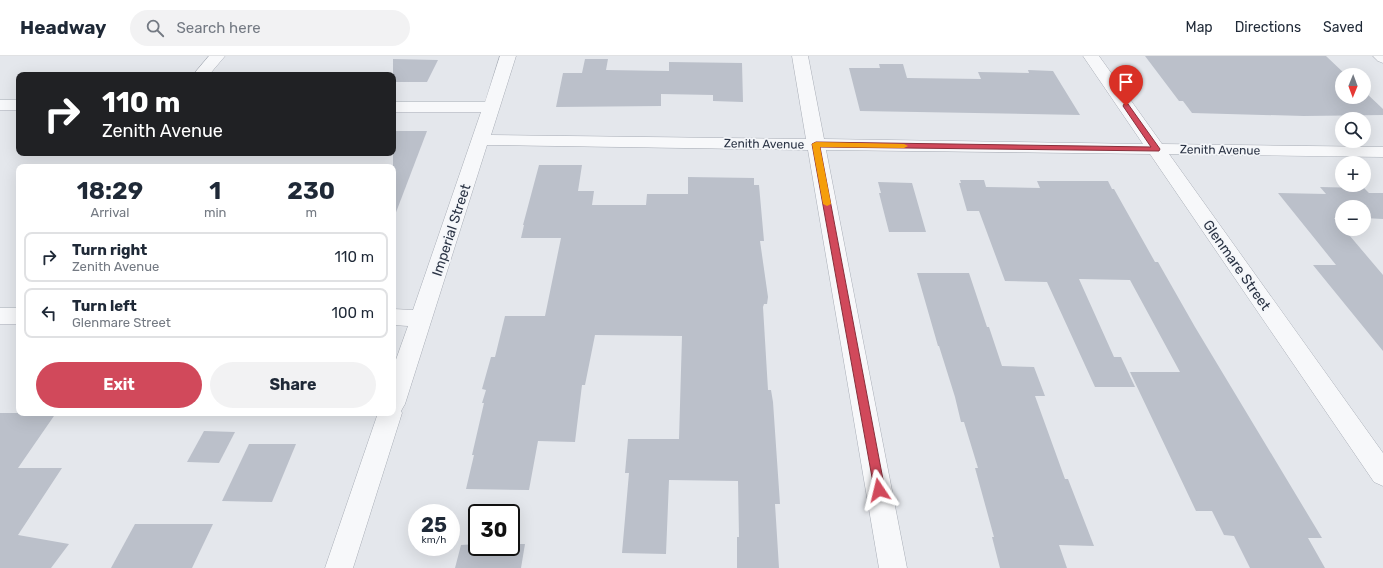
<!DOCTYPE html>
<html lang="en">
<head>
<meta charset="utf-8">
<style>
  :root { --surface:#fff; --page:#f2f2f3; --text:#1f2937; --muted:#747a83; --line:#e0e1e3; --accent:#d1495b }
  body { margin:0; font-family:Rubik,sans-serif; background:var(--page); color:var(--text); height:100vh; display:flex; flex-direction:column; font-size:15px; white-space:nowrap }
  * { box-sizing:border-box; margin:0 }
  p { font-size:13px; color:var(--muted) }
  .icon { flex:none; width:22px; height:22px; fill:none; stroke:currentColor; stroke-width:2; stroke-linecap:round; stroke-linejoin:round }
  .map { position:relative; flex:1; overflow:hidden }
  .panel { position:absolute; left:16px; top:108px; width:380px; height:252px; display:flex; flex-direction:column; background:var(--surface); border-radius:8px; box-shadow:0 4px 16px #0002 }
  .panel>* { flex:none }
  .hud { position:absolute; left:16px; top:16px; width:380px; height:84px; border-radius:8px; box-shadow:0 4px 16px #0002; background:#202124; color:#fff; overflow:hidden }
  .needle { width:26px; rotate:181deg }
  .controls { position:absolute; left:1335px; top:12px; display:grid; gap:8px }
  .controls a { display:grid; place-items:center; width:36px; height:36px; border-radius:50%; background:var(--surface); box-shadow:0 4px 16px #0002; font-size:20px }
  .speed { position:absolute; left:408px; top:448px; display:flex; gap:8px; font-size:20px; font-weight:700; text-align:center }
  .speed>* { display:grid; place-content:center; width:52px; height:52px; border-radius:50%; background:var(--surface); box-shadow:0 4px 16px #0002; line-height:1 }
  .speed small { font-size:10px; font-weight:400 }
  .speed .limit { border:2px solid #111; border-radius:6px; background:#fff; color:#111 }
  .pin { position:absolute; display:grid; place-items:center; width:34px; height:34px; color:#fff; margin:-41px -17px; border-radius:50% 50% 50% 0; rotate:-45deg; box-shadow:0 0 4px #0007 }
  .pin .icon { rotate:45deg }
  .me { position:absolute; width:44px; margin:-22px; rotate:350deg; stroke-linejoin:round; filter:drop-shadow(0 0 3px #0008) }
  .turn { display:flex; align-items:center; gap:14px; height:84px; padding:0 20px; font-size:18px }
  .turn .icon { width:52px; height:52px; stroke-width:2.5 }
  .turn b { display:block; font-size:28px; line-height:34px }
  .eta { display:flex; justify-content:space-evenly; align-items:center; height:68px; text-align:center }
  .eta b { font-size:24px; font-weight:700; line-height:28px }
  .primary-button { display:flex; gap:8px; margin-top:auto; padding:8px 20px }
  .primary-button a { flex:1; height:46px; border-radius:24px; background:var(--accent); color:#fff; font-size:16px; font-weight:700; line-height:46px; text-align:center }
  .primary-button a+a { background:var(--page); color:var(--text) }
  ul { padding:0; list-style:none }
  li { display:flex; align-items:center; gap:12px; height:50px; margin:0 8px 6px; padding:0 12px; border:2px solid var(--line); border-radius:8px }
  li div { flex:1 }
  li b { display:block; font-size:15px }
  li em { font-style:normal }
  header { display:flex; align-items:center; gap:24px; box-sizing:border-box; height:56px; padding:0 20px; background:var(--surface); border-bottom:1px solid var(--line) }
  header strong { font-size:19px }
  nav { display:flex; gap:22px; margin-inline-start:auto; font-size:14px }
  .search { width:280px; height:36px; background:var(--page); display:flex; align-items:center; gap:10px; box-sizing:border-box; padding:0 14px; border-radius:22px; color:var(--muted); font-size:15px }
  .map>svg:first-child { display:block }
</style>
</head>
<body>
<header>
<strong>Headway</strong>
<div class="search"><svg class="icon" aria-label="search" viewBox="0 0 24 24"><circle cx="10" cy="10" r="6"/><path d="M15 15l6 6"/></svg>Search here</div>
<nav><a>Map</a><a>Directions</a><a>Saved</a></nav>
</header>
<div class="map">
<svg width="1383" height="512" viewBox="0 0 1383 512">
  <rect width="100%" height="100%" fill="#e4e7ec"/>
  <g fill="#bbc0ca">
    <path d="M 1145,0 L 1326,0 L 1346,19 L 1342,19 L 1342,41 L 1364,41 L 1364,35 L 1383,53 L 1383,59 L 1304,60 L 1192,57 L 1183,45 L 1179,45 Z"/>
    <path d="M 393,3 L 438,4 L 427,26 L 393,26 Z"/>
    <path d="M 585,3 L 608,3 L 606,14 L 669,15 L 669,6 L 742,7 L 743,46 L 713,45 L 713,39 L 661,38 L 661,50 L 556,51 L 563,17 L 582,17 Z"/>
    <path d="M 879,8 L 903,8 L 907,22 L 981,23 L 978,16 L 1029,17 L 1028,14 L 1053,15 L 1080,59 L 860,55 L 849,12 L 880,12 Z"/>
    <path d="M 393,75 L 427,75 L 395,159 L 393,159 Z"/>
    <path d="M 539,109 L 582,109 L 578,135 L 594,135 L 592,149 L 646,149 L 647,138 L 688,138 L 688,121 L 754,122 L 754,129 L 759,129 L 764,185 L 760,185 L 768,241 L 767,248 L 764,248 L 763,251 L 768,334 L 771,334 L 773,346 L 780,448 L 775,448 L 779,512 L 737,512 L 737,481 L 739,481 L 738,425 L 669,424 L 666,498 L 622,497 L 629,417 L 625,417 L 628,383 L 679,383 L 682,280 L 595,279 L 585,329 L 582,329 L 575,386 L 538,385 L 529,434 L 466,433 L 474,399 L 472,399 L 484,347 L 482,347 L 486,334 L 482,333 L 491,301 L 495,301 L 505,260 L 545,260 L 561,182 L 521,182 L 524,169 L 523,169 Z"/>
    <path d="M 960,124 L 984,124 L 986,131 L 1040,132 L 1037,125 L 1108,125 L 1112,133 L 1114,133 L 1155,206 L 1158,206 L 1195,271 L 1322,482 L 1308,482 L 1325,512 L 1250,512 L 1234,480 L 1224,479 L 1212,455 L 1196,455 L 1130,316 L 1180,316 L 1130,224 L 1079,223 L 1114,301 L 1121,301 L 1135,331 L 1095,331 L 1047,226 L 1005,225 L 979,155 L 967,155 L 959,127 L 961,127 Z"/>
    <path d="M 878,126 L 912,127 L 926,176 L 889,176 L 879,137 L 881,137 Z"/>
    <path d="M 1320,131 L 1364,132 L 1369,137 L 1383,137 L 1383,163 L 1364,162 L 1364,151 L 1342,151 L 1342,162 L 1334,162 L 1342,171 L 1342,173 L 1344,173 L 1383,219 L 1383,295 L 1313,209 L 1336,209 L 1278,137 L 1326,138 Z"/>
    <path d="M 917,217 L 969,217 L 987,271 L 989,271 L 1002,310 L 1034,311 L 1045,340 L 1035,340 L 1065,423 L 1068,423 L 1094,490 L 1059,489 L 1067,512 L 1000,512 L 992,481 L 994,481 L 975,412 L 978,412 L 964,366 L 961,366 L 955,341 L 939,290 L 938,290 Z"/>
    <path d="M 0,357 L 56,357 L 18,412 L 62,412 L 18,479 L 69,488 L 51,512 L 0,512 Z"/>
    <path d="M 204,375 L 235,376 L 219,407 L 187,406 Z"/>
    <path d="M 249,388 L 296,388 L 272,446 L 222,445 Z"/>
    <path d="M 135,468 L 213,468 L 192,512 L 111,512 Z"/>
    <path d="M 477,488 L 477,491 L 511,491 L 511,488 L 525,488 L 521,512 L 455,512 L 461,489 Z"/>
  </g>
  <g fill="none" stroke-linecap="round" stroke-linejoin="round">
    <defs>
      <g id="minor">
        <path d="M 209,0 L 225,0 L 209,19 L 193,19 Z"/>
        <path d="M 500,0 L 516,0 L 491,79 L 806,83 L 792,0 L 808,0 L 824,83 L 1143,88 L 1083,0 L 1099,0 L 1162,88 L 1383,91 L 1383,101 L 1169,98 L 1383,397 L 1383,430 L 1374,426 L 1150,98 L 826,94 L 907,512 L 879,512 L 808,94 L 487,89 L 405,348 L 401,355 L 402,357 L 353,512 L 325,512 L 378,357 L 393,357 L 393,312 L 408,270 L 393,269 L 393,253 L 413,254 L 481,56 L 393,56 L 393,46 L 485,46 Z"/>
        <path d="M 1373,0 L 1383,0 L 1383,7 L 1378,5 Z"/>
        <rect x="0" y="44" width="19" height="10"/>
        <rect x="0" y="252" width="19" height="16"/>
      </g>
    </defs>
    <use href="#minor" stroke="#a9aeb7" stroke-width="1"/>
    <use href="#minor" fill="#f7f8fa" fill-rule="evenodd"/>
  </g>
  <path fill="#d1495b" stroke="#882f3b" d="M 1124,48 L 1128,48 L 1160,93 L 1159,95 L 820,91 L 885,434 L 883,438 L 879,439 L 875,438 L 812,88 L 816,86 L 1151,91 L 1123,50 Z"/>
  <path fill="#f59e0b" d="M 816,86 L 904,88 L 908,90 L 904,92 L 820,91 L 831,148 L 827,150 L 823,148 L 812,88 Z"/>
  <g text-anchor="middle" stroke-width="3.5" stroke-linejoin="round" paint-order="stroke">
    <g font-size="12" fill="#2b3445" stroke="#f4f6f9">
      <text transform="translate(764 88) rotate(1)" y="4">Zenith Avenue</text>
      <text transform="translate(1220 94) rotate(1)" y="4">Zenith Avenue</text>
    </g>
    <g font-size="14" fill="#2b3445" stroke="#f4f6f9">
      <text transform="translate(451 174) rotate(-72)" y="5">Imperial Street</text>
      <text transform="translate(1237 209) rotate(55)" y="5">Glenmare Street</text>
    </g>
  </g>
</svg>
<div class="controls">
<a><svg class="needle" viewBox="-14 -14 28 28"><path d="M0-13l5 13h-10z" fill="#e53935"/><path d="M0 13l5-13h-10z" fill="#747a83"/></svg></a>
<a><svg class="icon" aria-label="search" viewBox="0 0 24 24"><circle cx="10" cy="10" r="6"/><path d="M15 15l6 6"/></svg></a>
<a>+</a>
<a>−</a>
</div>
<div class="speed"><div>25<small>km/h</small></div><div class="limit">30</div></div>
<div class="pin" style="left:1126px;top:50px;background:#d93025"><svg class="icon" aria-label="arrive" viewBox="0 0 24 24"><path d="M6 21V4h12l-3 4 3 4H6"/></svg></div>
<svg class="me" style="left:879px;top:434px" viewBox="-20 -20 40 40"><path d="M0-17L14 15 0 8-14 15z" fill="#d1495b" stroke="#fff" stroke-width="4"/></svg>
<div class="hud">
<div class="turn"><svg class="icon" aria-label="right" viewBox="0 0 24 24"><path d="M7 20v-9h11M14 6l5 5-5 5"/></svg><div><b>110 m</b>Zenith Avenue</div></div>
</div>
<section class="panel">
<div class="eta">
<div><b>18:29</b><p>Arrival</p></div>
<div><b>1</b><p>min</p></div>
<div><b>230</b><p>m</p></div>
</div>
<ul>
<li><svg class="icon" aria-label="right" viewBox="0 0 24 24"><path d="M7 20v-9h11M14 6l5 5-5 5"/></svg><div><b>Turn right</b><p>Zenith Avenue</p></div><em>110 m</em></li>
<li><svg class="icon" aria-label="left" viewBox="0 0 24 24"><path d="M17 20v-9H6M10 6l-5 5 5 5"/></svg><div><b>Turn left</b><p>Glenmare Street</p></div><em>100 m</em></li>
</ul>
<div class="primary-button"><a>Exit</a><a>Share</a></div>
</section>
</div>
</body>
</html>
